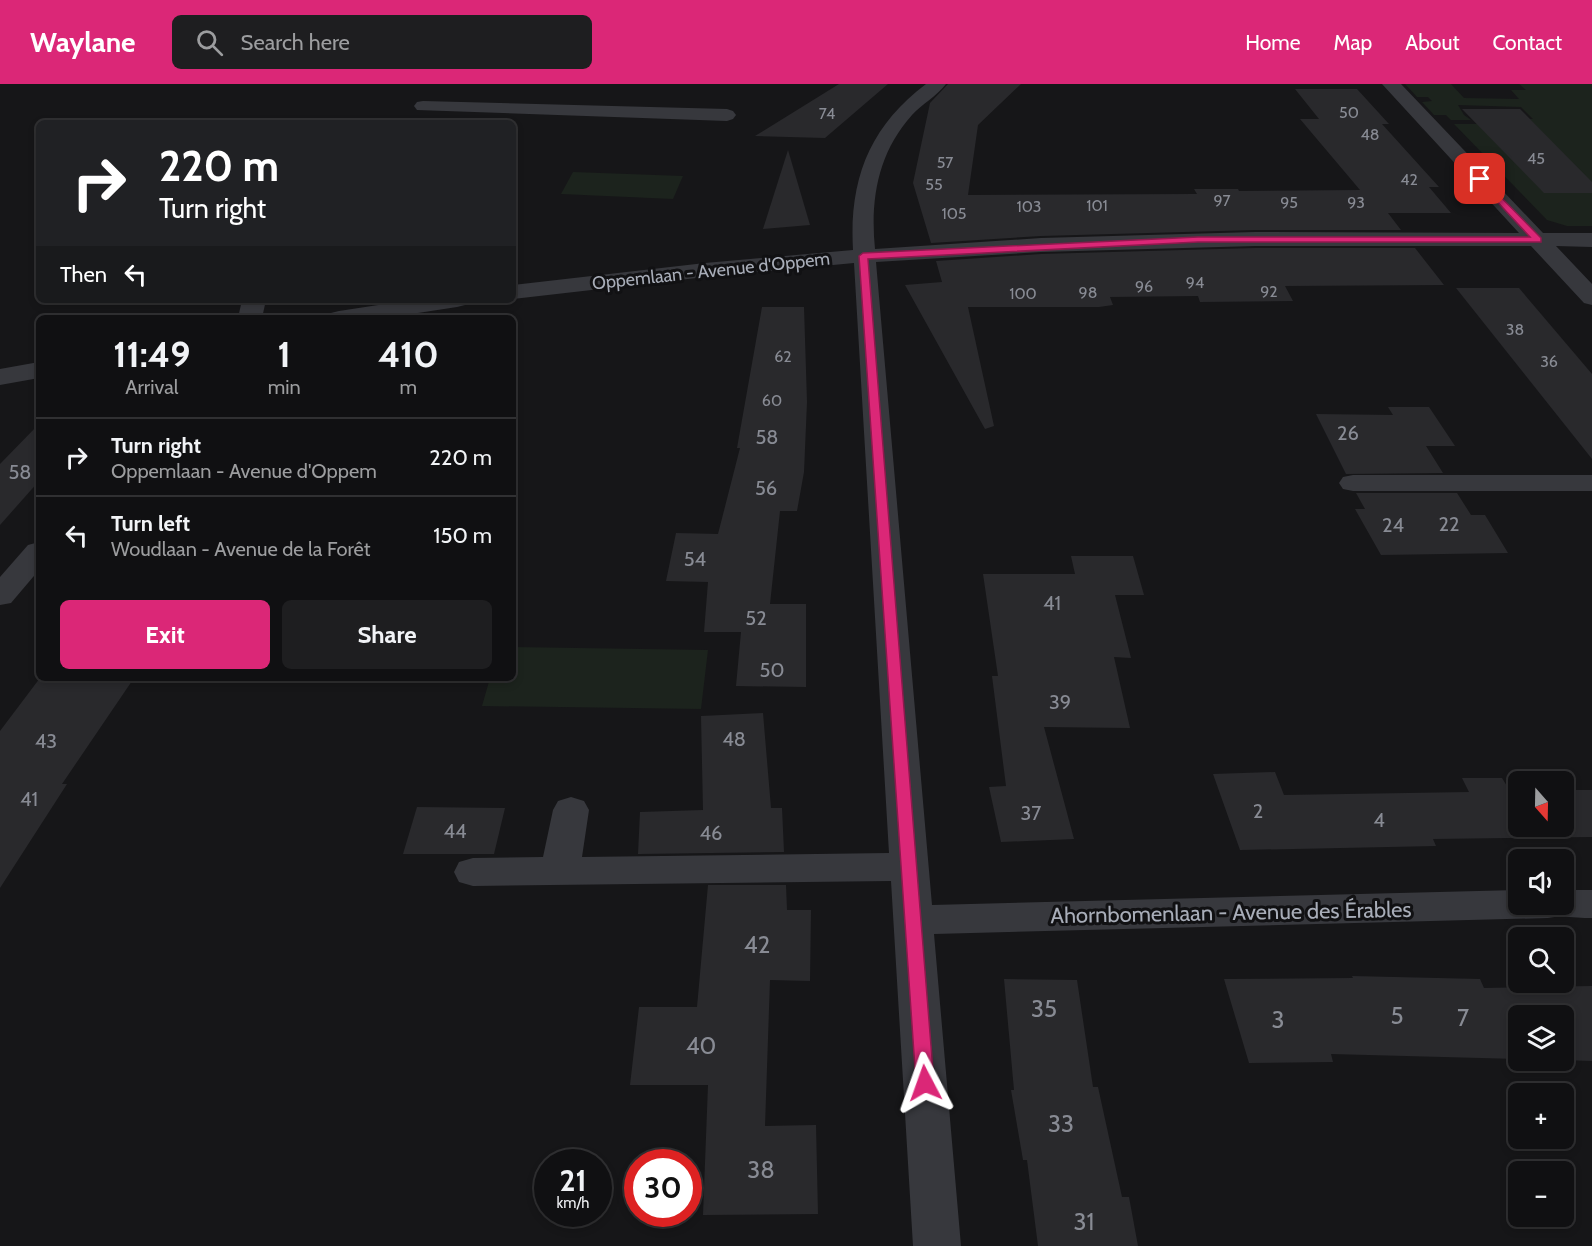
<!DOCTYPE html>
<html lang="en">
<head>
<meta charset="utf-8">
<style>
  :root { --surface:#101012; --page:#1e1e20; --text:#f1f3f6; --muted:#9c9d9f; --line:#303032; --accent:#db2777 }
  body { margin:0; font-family:Cabin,sans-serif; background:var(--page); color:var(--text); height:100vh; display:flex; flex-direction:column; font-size:22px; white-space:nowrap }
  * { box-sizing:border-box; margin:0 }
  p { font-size:20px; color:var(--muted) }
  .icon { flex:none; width:33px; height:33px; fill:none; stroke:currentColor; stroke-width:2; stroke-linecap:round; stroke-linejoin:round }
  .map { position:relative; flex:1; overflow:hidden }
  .panel { position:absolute; left:36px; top:231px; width:480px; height:366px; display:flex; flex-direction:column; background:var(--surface); border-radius:9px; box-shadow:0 3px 9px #0003,0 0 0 2px var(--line) }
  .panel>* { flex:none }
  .hud { position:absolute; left:36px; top:36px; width:480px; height:183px; border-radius:9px; box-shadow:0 3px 9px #0003,0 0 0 2px var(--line); background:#202124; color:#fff; overflow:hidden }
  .needle { width:39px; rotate:160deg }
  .fabs { position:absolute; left:1508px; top:687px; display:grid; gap:12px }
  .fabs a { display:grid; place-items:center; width:66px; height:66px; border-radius:9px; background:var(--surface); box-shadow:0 3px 9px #0003,0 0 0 2px var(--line); font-size:30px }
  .speed { position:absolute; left:534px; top:1065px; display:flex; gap:12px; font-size:30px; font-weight:700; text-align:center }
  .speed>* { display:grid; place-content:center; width:78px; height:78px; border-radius:50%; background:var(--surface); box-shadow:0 3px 9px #0003,0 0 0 2px var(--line); line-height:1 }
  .speed small { font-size:15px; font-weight:400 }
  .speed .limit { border:9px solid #d22; background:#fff; color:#111 }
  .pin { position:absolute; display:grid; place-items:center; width:51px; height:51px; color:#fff; margin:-26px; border-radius:12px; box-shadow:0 3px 9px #0006 }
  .me { position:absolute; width:66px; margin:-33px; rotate:356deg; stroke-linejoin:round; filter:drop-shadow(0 0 4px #0008) }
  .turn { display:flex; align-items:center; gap:21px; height:126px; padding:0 24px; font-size:27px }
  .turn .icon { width:78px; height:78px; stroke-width:2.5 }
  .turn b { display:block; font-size:42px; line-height:51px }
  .then { display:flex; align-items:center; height:57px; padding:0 24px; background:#0003; gap:12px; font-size:22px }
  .eta { display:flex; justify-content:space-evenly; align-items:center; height:102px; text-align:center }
  .eta b { font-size:36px; font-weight:700; line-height:42px }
  .button { display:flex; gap:12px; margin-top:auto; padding:12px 24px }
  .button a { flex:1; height:69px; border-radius:9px; background:var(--accent); color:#fff; font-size:24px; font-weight:700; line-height:69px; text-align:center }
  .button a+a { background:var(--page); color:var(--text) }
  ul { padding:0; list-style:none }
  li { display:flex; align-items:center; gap:18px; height:78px; padding:0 24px; border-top:2px solid var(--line) }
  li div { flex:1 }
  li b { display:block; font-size:22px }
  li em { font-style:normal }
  header { display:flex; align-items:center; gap:36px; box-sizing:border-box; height:84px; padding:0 30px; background:var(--accent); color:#fff }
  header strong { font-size:28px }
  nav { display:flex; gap:33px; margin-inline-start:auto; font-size:21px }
  .search { width:420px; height:54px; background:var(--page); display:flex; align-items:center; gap:15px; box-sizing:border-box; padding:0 21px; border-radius:9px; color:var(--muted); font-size:22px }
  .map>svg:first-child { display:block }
</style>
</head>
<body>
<header>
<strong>Waylane</strong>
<div class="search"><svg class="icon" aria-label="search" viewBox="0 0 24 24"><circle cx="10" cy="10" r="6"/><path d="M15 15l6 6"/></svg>Search here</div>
<nav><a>Home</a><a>Map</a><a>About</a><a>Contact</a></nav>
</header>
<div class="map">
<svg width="1592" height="1162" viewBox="0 0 1592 1162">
  <rect width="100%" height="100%" fill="#161618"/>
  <g fill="#1c231d">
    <path d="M 1405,0 L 1451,0 L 1464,14 L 1519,15 L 1511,6 L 1526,6 L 1519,0 L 1592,0 L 1592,142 L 1567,142 L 1547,136 L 1454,40 L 1490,40 L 1517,35 L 1533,35 L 1521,23 L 1458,21 L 1464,31 L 1471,36 L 1451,36 L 1446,31 L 1434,31 L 1422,18 L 1432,17 L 1428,13 L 1417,13 Z"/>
    <path d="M 573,88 L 683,92 L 673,115 L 561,110 Z"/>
    <path d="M 513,563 L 708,566 L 701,625 L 482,622 L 490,594 L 513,594 Z"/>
  </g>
  <g fill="#29292c">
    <path d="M 839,0 L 888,0 L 825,54 L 755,52 Z"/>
    <path d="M 948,0 L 1021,0 L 978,41 L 968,111 L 1197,110 L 1194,105 L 1238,105 L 1239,107 L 1360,106 L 1300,35 L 1319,35 L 1295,5 L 1357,5 L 1389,40 L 1382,40 L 1439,103 L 1429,103 L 1451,129 L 1388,129 L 1401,146 L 1255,146 L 1041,152 L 931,159 L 913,99 L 930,19 Z"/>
    <path d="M 1462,25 L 1520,25 L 1592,98 L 1592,109 L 1544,109 Z"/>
    <path d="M 788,66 L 810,141 L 763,145 Z"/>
    <path d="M 1255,164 L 1415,164 L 1444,201 L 1285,202 L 1293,217 L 1200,218 L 1198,212 L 1110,213 L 1113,221 L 1099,223 L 968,223 L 994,342 L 985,345 L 905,201 L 942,198 L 936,177 L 1041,170 Z"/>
    <path d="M 1456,204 L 1519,204 L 1592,290 L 1592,375 Z"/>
    <path d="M 762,223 L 804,223 L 807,318 L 804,388 L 797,427 L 780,427 L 770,520 L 806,520 L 806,603 L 736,602 L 741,548 L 704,548 L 708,498 L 666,497 L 676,449 L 718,450 L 740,364 L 737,364 Z"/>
    <path d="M 1388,323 L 1429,323 L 1455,362 L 1426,362 L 1443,389 L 1346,390 L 1316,330 L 1393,331 Z"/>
    <path d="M 39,340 L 39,397 L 0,441 L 0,380 Z"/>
    <path d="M 1356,409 L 1457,409 L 1471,431 L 1485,431 L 1508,469 L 1381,471 L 1355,425 L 1365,425 Z"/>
    <path d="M 1071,472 L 1133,472 L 1144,511 L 1115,511 L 1131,574 L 1114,573 L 1130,644 L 1044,643 L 1074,755 L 1001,758 L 989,703 L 1006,702 L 992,592 L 998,592 L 983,490 L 1075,490 Z"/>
    <path d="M 40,594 L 134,594 L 62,700 L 67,700 L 0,804 L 0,647 Z"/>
    <path d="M 763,629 L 771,724 L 782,724 L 784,768 L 638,770 L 640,728 L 703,726 L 701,632 Z"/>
    <path d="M 1275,688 L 1284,711 L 1469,708 L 1462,694 L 1502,694 L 1510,707 L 1518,707 L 1518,742 L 1563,742 L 1563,706 L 1592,706 L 1592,753 L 1433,755 L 1436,762 L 1240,766 L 1213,690 Z"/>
    <path d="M 417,723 L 505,724 L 494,770 L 403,770 Z"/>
    <path d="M 708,801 L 786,801 L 787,826 L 811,826 L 810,897 L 770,896 L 765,1042 L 816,1041 L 818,1130 L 703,1131 L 708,1001 L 630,1001 L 639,923 L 697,923 Z"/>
    <path d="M 1352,892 L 1480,895 L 1484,904 L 1592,902 L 1592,977 L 1562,976 L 1563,932 L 1518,932 L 1518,975 L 1331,970 L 1333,978 L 1249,979 L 1224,895 L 1353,894 Z"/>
    <path d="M 1004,895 L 1077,896 L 1093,1003 L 1098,1003 L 1122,1113 L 1129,1113 L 1138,1162 L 1038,1162 L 1027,1076 L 1023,1076 L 1011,1006 L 1014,1006 Z"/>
  </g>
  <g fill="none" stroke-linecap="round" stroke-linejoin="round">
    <g fill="#37383d" fill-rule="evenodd">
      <path d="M 926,0 L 946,0 C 937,12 922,20 912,31 C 878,69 870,115 875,165 L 1041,154 L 1255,148 L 1519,149 L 1382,0 L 1401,0 L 1543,149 L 1592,149 L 1592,163 L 1556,162 L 1592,200 L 1592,221 L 1584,219 L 1531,162 L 1255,162 L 1041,168 L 876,178 L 932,821 L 1518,806 L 1518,820 L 1563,820 L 1563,806 L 1592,806 L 1592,834 C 1578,834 1560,831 1548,834 L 934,850 L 961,1162 L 913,1162 L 891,797 L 473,802 L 459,798 L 454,788 L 459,778 L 473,774 L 543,773 L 553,726 L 558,717 L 571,713 L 584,717 L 589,726 L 582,773 L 889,769 L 854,179 L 705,193 L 513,215 L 513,201 L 705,179 L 853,166 C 849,96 869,43 926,0 Z"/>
      <path d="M 423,17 L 727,25 L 733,27 L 736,31 L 733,35 L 727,37 L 417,26 L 414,22 L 417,18 Z"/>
      <path d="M 242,216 L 266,216 L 262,234 L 238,234 Z"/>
      <path d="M 411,216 L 469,216 L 465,221 L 457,223 L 385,234 L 327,234 L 331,229 L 339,227 Z"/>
      <path d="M 39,278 L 39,294 L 0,301 L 0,285 Z"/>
      <path d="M 1353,391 L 1592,391 L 1592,407 L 1353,407 L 1343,405 L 1339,399 L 1343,393 Z"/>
      <path d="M 39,458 L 39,486 L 11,519 L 0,521 L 0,493 L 28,461 Z"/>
    </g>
  </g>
  <path fill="#db2777" stroke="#8e194d" stroke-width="1.5" d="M 1480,92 L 1541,154 L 1541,158 L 1198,158 L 868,175 L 934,999 L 932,1004 L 925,1006 L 919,1004 L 916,999 L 859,172 L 863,169 L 1198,153 L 1530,153 L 1477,96 L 1477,93 Z"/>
  <g text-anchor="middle" stroke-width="6" stroke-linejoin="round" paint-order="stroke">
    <g font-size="16" fill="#888b94">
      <text x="1349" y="34">50</text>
      <text x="827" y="35">74</text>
      <text x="1370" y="56">48</text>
      <text x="1536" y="80">45</text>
      <text x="945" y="84">57</text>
      <text x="1409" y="101">42</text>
      <text x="934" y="106">55</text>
      <text x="1222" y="122">97</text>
      <text x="1289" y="124">95</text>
      <text x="1356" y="124">93</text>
      <text x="1097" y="127">101</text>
      <text x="1029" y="128">103</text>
      <text x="954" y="135">105</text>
      <text x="1195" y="204">94</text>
      <text x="1144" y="208">96</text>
      <text x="1269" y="213">92</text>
      <text x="1088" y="214">98</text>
      <text x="1023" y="215">100</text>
      <text x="1515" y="251">38</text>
      <text x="783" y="278">62</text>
      <text x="1549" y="283">36</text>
      <text x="772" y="322">60</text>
    </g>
    <g font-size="18" fill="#a8adb8" stroke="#111113">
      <text transform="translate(711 187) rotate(-6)" y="6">Oppemlaan - Avenue d'Oppem</text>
    </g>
    <g font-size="20" fill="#888b94">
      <text x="1348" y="356">26</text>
      <text x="767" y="360">58</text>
      <text x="20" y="395">58</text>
      <text x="766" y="411">56</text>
      <text x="1449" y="447">22</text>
      <text x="1393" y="448">24</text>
      <text x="695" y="482">54</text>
      <text x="1052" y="526">41</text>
      <text x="756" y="541">52</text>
      <text x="772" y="593">50</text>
      <text x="1060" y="625">39</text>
      <text x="734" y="662">48</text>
      <text x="46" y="664">43</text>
      <text x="29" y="722">41</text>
      <text x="1258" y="734">2</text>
      <text x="1031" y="736">37</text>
      <text x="1379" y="743">4</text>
      <text x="455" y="754">44</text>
      <text x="711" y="756">46</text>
    </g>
    <g font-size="22" fill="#a8adb8" stroke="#111113">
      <text transform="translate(1231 828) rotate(-1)" y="8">Ahornbomenlaan - Avenue des Érables</text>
    </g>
    <g font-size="24" fill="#888b94">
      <text x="757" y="869">42</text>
      <text x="1044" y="933">35</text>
      <text x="1397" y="940">5</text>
      <text x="1463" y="942">7</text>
      <text x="1278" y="944">3</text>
      <text x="701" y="970">40</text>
      <text x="1061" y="1048">33</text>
      <text x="761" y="1094">38</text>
      <text x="1084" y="1146">31</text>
    </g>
  </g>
</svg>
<div class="fabs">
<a><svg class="needle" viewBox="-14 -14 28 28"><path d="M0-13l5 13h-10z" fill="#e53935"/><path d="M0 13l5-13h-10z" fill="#9c9d9f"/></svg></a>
<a><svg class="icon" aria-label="sound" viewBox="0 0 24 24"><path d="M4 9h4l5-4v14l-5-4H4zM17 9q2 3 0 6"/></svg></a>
<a><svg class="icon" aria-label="search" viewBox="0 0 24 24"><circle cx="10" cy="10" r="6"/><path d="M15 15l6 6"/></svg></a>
<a><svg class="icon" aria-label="layers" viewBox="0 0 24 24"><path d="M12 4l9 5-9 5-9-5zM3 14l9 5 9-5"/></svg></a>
<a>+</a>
<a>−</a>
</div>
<div class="speed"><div>21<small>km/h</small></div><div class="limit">30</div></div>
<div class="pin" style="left:1480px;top:95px;background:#d93025"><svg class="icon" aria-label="arrive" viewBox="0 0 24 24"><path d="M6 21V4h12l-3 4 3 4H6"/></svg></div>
<svg class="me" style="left:925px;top:999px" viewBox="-20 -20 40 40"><path d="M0-17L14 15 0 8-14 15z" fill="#db2777" stroke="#fff" stroke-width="4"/></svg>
<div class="hud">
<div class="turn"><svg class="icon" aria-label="right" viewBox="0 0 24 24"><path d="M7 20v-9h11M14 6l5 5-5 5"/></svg><div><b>220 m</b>Turn right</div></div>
<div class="then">Then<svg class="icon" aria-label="left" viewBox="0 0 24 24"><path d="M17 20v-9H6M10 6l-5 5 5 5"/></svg></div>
</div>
<section class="panel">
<div class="eta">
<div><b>11:49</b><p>Arrival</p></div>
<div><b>1</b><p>min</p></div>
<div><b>410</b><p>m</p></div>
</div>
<ul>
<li><svg class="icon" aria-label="right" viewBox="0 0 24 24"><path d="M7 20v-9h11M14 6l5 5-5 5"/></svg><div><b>Turn right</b><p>Oppemlaan - Avenue d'Oppem</p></div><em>220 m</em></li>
<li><svg class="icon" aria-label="left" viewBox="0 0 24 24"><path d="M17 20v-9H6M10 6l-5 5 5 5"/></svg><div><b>Turn left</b><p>Woudlaan - Avenue de la Forêt</p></div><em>150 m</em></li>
</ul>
<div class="button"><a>Exit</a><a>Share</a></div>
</section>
</div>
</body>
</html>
